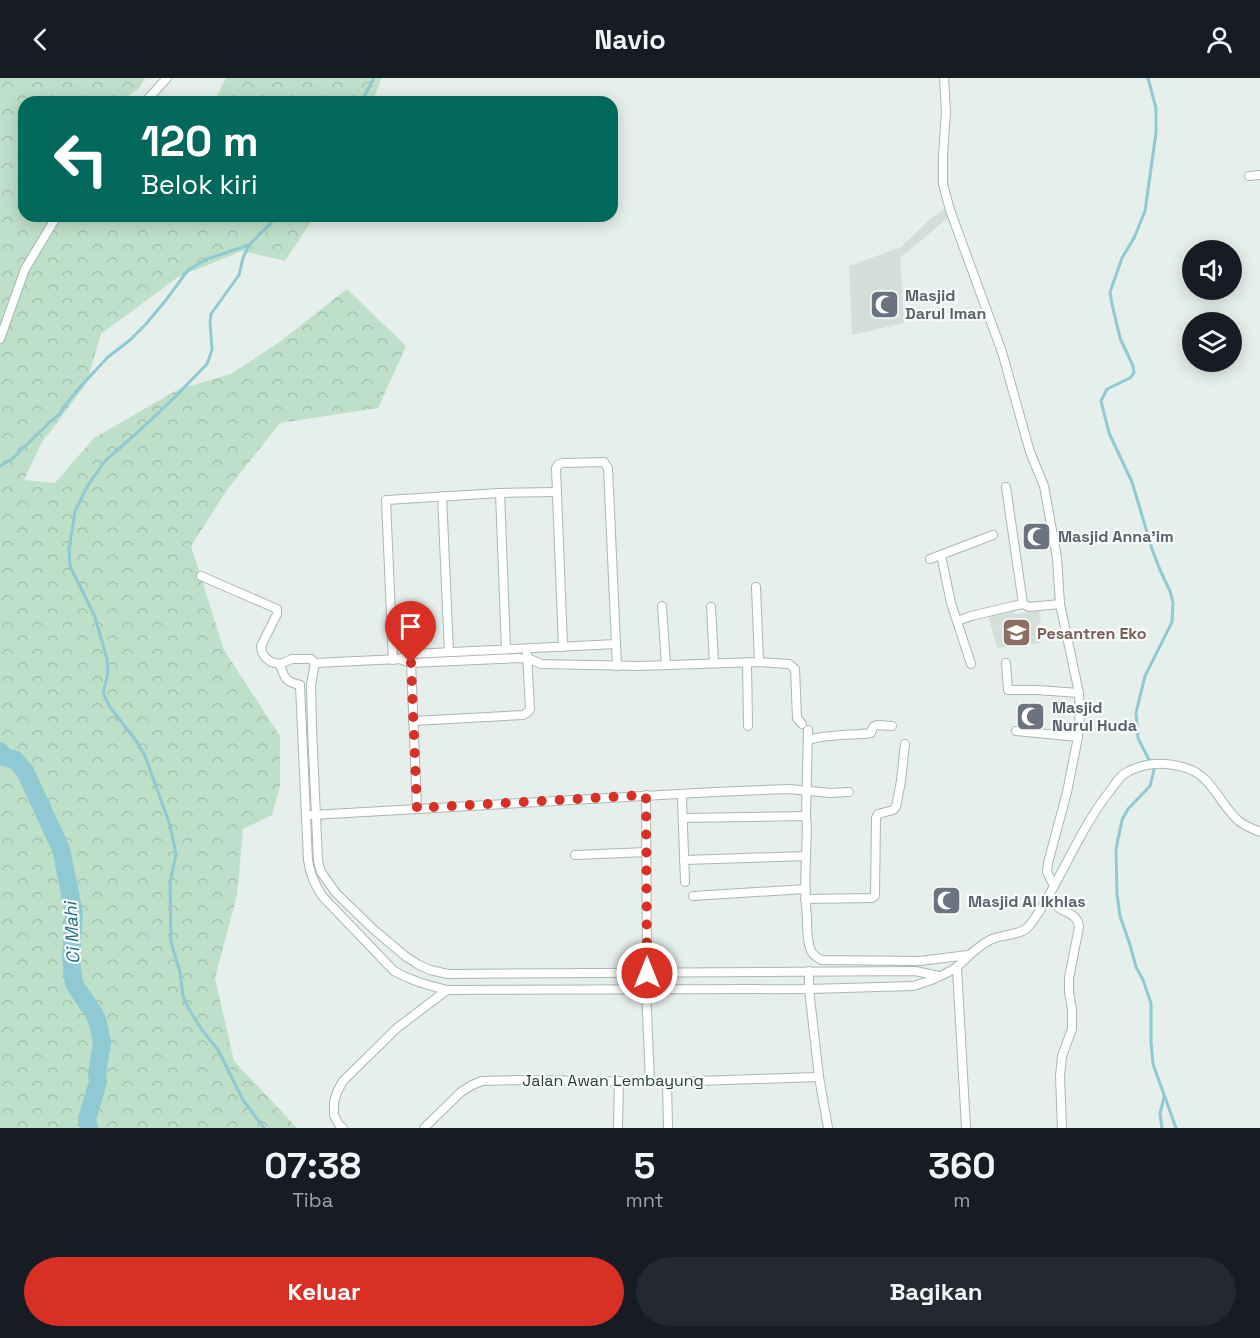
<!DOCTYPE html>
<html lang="id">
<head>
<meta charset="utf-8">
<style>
  :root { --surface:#171b24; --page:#242831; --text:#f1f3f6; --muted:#9ea1a6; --accent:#d93025 }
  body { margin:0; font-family:"Space Grotesk",sans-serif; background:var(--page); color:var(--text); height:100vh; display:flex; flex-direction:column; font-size:22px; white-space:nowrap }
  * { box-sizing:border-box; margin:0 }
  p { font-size:20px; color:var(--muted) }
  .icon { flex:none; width:33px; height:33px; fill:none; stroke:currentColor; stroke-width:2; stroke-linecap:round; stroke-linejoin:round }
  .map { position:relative; height:1050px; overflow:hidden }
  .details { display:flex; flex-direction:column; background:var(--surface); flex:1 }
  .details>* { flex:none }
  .banner { position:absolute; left:18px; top:18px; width:600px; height:126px; border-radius:18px; box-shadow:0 3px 15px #0003; background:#00695c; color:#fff; overflow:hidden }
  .fabs { position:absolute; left:1182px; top:162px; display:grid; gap:12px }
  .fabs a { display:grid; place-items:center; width:60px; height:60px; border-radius:50%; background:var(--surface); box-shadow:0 3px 15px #0003; font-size:30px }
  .pin { position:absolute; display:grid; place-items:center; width:51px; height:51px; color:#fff; margin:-62px -26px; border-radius:50% 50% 50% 0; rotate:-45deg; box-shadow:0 0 6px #0007 }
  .pin .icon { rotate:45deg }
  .me { position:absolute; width:66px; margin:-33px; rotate:0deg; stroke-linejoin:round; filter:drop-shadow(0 0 4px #0008) }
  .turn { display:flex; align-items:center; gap:21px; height:126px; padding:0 24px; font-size:27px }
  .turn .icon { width:78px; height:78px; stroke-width:2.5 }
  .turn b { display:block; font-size:42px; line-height:51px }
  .eta { display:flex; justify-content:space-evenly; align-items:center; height:102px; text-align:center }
  .eta b { font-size:36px; font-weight:600; line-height:42px }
  .action { display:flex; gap:12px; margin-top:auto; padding:12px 24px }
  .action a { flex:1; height:69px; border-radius:36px; background:var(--accent); color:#fff; font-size:24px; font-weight:600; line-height:69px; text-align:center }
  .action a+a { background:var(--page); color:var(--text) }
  header { display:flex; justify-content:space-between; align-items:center; height:78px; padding:0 24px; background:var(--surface); font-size:27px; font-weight:600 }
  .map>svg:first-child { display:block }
</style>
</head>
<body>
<header><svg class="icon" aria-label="back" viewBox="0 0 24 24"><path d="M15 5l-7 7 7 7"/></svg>Navio<svg class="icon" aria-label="person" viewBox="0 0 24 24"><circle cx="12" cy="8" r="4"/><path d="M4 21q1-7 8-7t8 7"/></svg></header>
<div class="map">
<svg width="1260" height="1050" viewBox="0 0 1260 1050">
  <defs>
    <pattern id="forest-crowns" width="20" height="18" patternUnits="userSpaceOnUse" patternTransform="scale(1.5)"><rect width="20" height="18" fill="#bfe0c8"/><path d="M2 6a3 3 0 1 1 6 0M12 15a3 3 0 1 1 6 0" fill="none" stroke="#a4c1ad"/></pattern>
  </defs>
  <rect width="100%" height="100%" fill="#e6efeb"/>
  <g fill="#d4dfda">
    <path d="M 946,130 L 949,139 L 900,180 L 904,245 L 852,257 L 849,188 L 901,169 L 929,142 Z"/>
    <path d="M 1014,531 L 1015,536 L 1039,533 L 1041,545 L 1038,546 L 1041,565 L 997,570 L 988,537 Z"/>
  </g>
  <g fill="url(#forest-crowns)">
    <path d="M 0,0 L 145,0 L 139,10 L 119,24 L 24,24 L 24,138 L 315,138 L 285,183 L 242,173 L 178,199 L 101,256 L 86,306 L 41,366 L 24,402 L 55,405 L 94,360 L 179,311 L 231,296 L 281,263 L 347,211 L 406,268 L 378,330 L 280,345 L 227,412 L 191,468 L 224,572 L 280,658 L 280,708 L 272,737 L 243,751 L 237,817 L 215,900 L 234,983 L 297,1050 L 0,1050 Z"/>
    <path d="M 226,0 L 382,0 L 372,24 L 214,24 Z"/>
  </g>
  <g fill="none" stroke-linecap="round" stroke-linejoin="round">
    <g stroke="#8ec9d4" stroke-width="3">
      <path d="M 1148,0 L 1156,30 L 1156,55 L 1145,133 L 1134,160 L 1122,180 L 1110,214 L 1112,226 L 1120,260 L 1133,288 L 1134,295 L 1130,300 L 1107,311 L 1101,323 L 1109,355 L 1132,404 L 1152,471 L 1160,492 L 1170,513 L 1173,525 L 1172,544 L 1145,598 L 1136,635 L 1138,660 L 1154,692 L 1150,708 L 1128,731 L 1122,742 L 1116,771 L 1117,816 L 1120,838 L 1130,867 L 1136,889 L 1143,902 L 1151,925 L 1151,964 L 1153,986 L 1176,1050"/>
      <path d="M 361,24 L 374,0"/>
      <path d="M 249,167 L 243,180 L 239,197 L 211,236 L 210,244 L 212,272 L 207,286 L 171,323 L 138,354 L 105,383 L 88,407 L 75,433 L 69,472 L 70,488 L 95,539 L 107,581 L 108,595 L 103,615 L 110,629 L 137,664 L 145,678 L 170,747 L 176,776 L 170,805 L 171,864 L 180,894 L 183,918 L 189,931 L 202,952 L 218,972 L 243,1022 L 264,1050"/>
      <path d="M 0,388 L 12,381 L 51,343 L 60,336 L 63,330 L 81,308 L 108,279 L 130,262 L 146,246 L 166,222 L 188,192 L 207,181 L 249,167 L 271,145 L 275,138"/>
      <path d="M 1162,1050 L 1160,1036 L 1164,1019"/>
    </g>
    <path stroke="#8ec9d4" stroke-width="18" d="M 0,673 L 6,680 L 14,681 L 25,693 L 61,771 L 74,835 L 71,881 L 74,906 L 95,937 L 98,945 L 102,965 L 97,995 L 98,1004 L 87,1041 L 89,1050"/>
    <defs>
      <g id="minor">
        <path d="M 944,0 L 946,34 L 943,77 L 943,106 L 950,132 L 1002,274 L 1030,374 L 1044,408 L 1057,480 L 1060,526 L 1079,615 L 1080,634 L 1078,659 L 1067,714 L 1048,785 L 1047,794 L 1054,808"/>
        <path d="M 145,24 L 167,0"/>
        <path d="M 1249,98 L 1260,97"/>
        <path d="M 0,261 L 25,191 L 57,138"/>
        <path d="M 1006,409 L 1023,526"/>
        <path d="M 500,415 L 506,571"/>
        <path d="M 442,418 L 449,574"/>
        <path d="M 941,477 L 951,525 L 971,586"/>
        <path d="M 930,481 L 993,457"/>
        <path d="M 201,498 L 277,531 L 277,536 L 261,568 L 262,574 L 265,579 L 271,584 L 280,586 L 292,581 L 311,581 L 315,585 L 311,607 L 312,650 L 318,783 L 321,794 L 336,815 L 372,850 L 405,878 L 419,887 L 430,892 L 448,896 L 915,893 L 939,898"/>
        <path d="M 756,509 L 759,584"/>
        <path d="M 662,528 L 666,587"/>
        <path d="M 711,529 L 714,585"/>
        <path d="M 957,543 L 971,538 L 1013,528 L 1023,526 L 1029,529 L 1060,526"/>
        <path d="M 563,569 L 556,390 L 559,386 L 563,385 L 604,384 L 608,390 L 617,588"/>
        <path d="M 399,581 L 411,576 L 616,566"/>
        <path d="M 393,582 L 386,422 L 500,415 L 556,414"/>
        <path d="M 747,584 L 748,648"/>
        <path d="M 315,585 L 399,581 L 411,585 L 518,580 L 530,581 L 541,586 L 639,588 L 759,584 L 789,586 L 795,591 L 797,640 L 802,646"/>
        <path d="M 411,585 L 417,730"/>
        <path d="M 1006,585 L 1008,612 L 1037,612 L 1079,615"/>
        <path d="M 280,586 C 284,600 286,604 300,607 L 308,782 C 310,797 315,807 323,819 L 394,893 C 411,903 428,907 447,912 L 809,911 L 913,908 C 925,905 948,896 958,888 C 970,877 975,870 990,862 C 1001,856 1020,858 1028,849 C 1042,833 1051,813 1061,795 C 1076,767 1090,738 1110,713 C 1115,706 1120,697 1129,693 C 1147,684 1167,684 1186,690 C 1212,697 1220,728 1240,744 C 1245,748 1254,751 1260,754"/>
        <path d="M 413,643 L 523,637 L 528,634 L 530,631 L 527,576"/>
        <path d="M 808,652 L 806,738 C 808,752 806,765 806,780 C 805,800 805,821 807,841 C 807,851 807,864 811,873 C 814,878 817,880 822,882 L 920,883 L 968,877"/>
        <path d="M 1016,653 L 1078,659"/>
        <path d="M 808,662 C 816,660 823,658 832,658 C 845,656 858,657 871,655 L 873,649 L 877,647 L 892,648"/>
        <path d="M 646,717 L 647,895"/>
        <path d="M 682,721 L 685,804"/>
        <path d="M 312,737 L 714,714 L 789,711 L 830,715 L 849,714"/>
        <path d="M 683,740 L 806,738"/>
        <path d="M 575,777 L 647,774"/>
        <path d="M 684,782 L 806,778"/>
        <path d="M 693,818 L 806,811"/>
        <path d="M 1049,818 C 1052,822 1055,827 1059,830 C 1067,836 1078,836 1079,849 L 1069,900 L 1069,914 L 1072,931 L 1072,951 L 1062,978 L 1060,998 L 1062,1050"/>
        <path d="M 805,821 L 872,820 L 875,818 L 876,740 L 878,736 L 893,732 L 896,729 L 901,703 L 905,666"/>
        <path d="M 957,890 L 966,1050"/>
        <path d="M 809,893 L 809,911 L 819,999 L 828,1050"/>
        <path d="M 646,912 L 650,1003"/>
        <path d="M 667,1004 L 668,1050"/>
        <path d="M 343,1050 L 339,1047 L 334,1037 L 334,1024 L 337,1014 L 343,1003 L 397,950 L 447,912"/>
        <path d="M 424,1050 L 461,1014 L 472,1007 L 482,1003 L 517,1002 L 667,1004 L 819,999"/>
        <path d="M 618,1050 L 619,1003"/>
      </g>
    </defs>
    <use href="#minor" stroke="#a8b8b2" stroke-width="10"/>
    <use href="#minor" stroke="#fff" stroke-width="8"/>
  </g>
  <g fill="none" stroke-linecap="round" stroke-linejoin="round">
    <path stroke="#d93025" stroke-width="10" stroke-dasharray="0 18" d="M 411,585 L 417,730 L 646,717 L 647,895"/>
  </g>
  <defs>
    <symbol id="mosque-square" viewBox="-11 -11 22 22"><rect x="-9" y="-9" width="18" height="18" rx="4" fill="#6b7280" stroke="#f7fbf9"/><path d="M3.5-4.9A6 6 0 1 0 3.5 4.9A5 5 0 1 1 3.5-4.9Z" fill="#fff"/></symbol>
    <symbol id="school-square" viewBox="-11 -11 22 22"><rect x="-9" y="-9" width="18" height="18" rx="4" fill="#8d6e63" stroke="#f7fbf9"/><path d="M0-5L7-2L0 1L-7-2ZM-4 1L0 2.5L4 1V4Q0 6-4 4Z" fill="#fff"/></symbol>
  </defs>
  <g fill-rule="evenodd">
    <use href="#mosque-square" x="868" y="210" width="33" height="33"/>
    <use href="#mosque-square" x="1020" y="442" width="33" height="33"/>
    <use href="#school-square" x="1000" y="538" width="33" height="33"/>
    <use href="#mosque-square" x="1014" y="622" width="33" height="33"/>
    <use href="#mosque-square" x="930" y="806" width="33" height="33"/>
  </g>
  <g text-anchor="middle" stroke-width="4.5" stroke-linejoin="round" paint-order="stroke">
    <g font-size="16" font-weight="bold" fill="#5b616d" stroke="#f7fbf9" text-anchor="start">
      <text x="905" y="223">Masjid<tspan x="905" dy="18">Darul Iman</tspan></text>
      <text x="1058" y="464">Masjid Anna'im</text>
      <text x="1052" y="635">Masjid<tspan x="1052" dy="18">Nurul Huda</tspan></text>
      <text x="968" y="829">Masjid Al Ikhlas</text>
    </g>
    <g font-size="16" font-weight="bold" fill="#785e54" stroke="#f7fbf9" text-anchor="start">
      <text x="1037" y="561">Pesantren Eko</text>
    </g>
    <g font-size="16" fill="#24423a" stroke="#f7fbf9">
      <text x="613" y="1008">Jalan Awan Lembayung</text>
    </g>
    <g font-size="18" font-style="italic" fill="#1c6f80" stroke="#f7fbf9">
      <text transform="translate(72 855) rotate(-93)" y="6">Ci Mahi</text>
    </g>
  </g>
</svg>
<div class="fabs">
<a><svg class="icon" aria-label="sound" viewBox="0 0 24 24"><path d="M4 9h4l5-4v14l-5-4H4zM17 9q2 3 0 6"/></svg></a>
<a><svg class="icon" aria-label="layers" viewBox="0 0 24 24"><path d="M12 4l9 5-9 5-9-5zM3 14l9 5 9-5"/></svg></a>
</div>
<div class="pin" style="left:411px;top:585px;background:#d93025"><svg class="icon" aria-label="arrive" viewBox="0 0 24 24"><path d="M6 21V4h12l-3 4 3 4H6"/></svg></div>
<svg class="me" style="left:647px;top:895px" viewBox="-20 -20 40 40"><circle r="17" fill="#d93025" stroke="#fff" stroke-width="3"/><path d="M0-11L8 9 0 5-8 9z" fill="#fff"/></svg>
<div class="banner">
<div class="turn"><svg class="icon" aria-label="left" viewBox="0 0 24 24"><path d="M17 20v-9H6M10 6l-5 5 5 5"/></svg><div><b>120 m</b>Belok kiri</div></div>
</div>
</div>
<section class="details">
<div class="eta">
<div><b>07:38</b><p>Tiba</p></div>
<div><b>5</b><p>mnt</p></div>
<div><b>360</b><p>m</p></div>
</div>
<div class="action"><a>Keluar</a><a>Bagikan</a></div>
</section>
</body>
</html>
